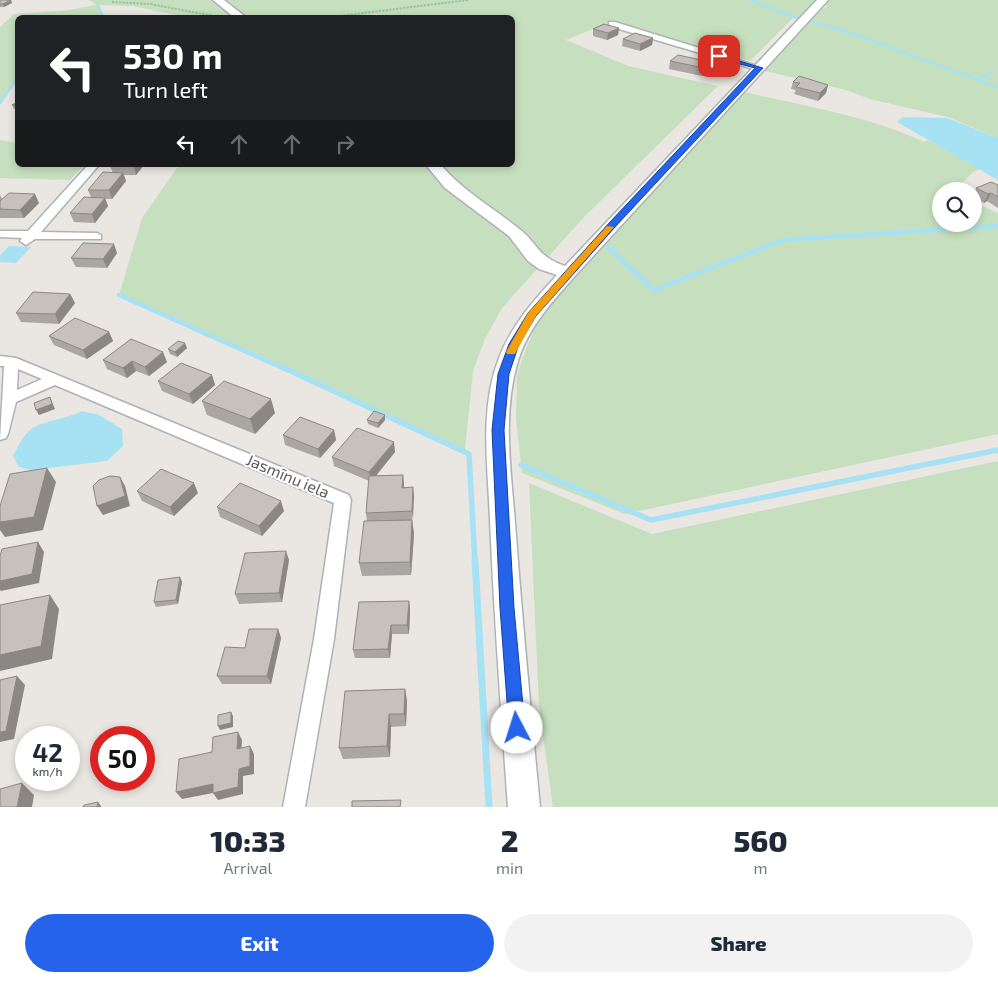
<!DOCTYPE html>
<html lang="en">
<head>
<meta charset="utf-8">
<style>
  :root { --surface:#fff; --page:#f2f2f3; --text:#1f2937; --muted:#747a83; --accent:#2563eb }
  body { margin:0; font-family:"Exo 2",sans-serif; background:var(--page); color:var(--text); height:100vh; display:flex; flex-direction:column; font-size:19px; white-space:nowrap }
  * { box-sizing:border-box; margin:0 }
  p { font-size:16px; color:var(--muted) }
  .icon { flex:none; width:28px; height:28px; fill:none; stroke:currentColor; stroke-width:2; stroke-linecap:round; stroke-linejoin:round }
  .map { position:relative; height:807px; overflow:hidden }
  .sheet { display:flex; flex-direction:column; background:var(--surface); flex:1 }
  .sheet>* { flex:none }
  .banner { position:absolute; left:15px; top:15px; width:500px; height:152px; border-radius:8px; box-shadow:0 2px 8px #0003; background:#202124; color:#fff; overflow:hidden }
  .fabs { position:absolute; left:932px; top:182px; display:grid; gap:10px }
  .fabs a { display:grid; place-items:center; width:50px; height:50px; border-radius:50%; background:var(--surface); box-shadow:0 2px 8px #0003; font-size:25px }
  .speed { position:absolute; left:15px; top:726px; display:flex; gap:10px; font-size:25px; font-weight:700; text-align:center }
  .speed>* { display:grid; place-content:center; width:65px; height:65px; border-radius:50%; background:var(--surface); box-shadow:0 2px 8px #0003; line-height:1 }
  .speed small { font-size:12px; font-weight:400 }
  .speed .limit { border:8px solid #d22; background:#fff; color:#111 }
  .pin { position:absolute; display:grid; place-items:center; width:42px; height:42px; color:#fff; margin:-21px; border-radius:10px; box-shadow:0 2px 8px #0006 }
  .me { position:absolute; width:55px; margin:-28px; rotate:355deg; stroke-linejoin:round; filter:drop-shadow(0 0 4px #0008) }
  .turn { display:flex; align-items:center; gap:18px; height:105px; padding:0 25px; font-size:22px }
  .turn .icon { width:65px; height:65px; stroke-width:2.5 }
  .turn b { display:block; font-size:35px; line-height:42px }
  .lanes { display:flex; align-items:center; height:48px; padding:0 25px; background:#0003; justify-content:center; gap:25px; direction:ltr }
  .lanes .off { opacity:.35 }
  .eta { display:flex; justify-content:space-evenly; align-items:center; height:85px; text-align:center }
  .eta b { font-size:30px; font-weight:800; line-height:35px }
  .cta { display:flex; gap:10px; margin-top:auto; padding:10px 25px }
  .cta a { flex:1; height:58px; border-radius:30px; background:var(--accent); color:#fff; font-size:20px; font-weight:800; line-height:58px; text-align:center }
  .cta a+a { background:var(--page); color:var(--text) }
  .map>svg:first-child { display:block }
</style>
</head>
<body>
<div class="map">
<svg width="998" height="807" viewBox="0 0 998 807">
  <rect width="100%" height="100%" fill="#eae6e1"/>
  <g fill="#c6e0bf">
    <path d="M 89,0 L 817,0 L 807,10 L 814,12 L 827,7 L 824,5 L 828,0 L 998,0 L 998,138 L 947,117 L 870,99 L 846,90 L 761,70 L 806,22 L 793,18 L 750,61 L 610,22 L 566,40 L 628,66 L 718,86 L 585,216 L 502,308 L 485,339 L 473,371 L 465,450 L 119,295 L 142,218 L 179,165 L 512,165 L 512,18 L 387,18 L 377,14 L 347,18 L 192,18 L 132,6 L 98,5 L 103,17 L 18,18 L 17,78 L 0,103 L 0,27 L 14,14 L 63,11 L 96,5 Z"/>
    <path d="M 744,92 C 804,106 869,116 924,142 L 928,140 L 980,169 L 973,172 L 954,191 L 941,191 L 941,224 L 974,224 L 974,202 L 998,213 L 998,434 L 625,514 L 522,473 L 516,418 L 517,375 L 527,346 L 540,317 L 617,225 Z"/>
    <path d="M 0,140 L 17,143 L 18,165 L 84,165 L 70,180 L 0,178 Z"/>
    <path d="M 998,461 L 998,807 L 553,807 L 539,707 L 529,483 L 652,534 Z"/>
  </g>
  <g fill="#a7e2f4">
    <path d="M 903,117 L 947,118 L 998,138 L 998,180 L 897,122 Z"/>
    <path d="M 9,246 L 31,247 L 16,263 L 0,262 L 0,255 Z"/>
    <path d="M 82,411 L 99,415 L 122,429 L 123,446 L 107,461 L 31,470 L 19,467 L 13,456 C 18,447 22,437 30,430 C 41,421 67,419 82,411 Z"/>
  </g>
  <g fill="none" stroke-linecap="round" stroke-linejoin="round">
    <g stroke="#a7e2f4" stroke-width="2.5">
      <path d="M 751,0 L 797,18"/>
      <path d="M 98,4 L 103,18"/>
      <path d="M 811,21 L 851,33 L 998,87"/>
      <path d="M 978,79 L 992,73"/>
      <path d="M 5,96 L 18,78"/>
    </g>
    <path stroke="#a7e2f4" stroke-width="3" d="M 0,103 L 6,94"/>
    <g stroke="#a7e2f4" stroke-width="4.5">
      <path d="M 608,247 L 654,290 L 783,240 L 998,226"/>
      <path d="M 119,295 L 285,369"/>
    </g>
    <g stroke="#a7e2f4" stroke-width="5.5">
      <path d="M 282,367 L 469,454 L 475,562"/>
      <path d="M 521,465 L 651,520 L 998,450"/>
    </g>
    <path stroke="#a7e2f4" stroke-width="7" d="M 475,561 L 489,807"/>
    <defs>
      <g id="street">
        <path d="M 609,22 L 615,22 L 764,68 L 757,70 L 609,26 Z"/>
        <path d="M 88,165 L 99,165 L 41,232 L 97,233 L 101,235 L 101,239 L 35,239 L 26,245 L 20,241 L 22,238 L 0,237 L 0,231 L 28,231 Z"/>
        <path d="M 0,356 L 16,358 L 349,495 L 351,500 L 334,639 L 305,807 L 283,807 L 314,639 L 334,503 L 55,385 L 16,402 L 8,434 L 6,438 L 0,440 L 4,366 L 0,366 ZM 18,369 L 42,379 L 17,390 Z"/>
      </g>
      <g id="secondary">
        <path d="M 213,0 L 224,0 L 247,18 L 235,18 Z"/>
        <path d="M 817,0 L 828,0 L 574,277 C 552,302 528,328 518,361 C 502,414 511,470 515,523 C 522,618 531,713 540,807 L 508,807 C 501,711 494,616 490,520 C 488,467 479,409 499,358 C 511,326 534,300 557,275 L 539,269 L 528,261 L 509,236 L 445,188 L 426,165 L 441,165 C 463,191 492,207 518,228 C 538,243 536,256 565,266 Z"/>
      </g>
    </defs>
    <use href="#street" stroke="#aeb2b5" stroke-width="3"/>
    <use href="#secondary" stroke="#adb2b5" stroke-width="3"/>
    <g stroke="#9cc4a0" stroke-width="2" stroke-dasharray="2.5 1" stroke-linecap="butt">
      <path d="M 112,2 L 150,4 L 219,17"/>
      <path d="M 323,18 L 468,0"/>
    </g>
    <use href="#street" fill="#fff" fill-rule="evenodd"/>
    <use href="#secondary" fill="#fff" fill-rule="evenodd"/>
  </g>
  <g fill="#aaa6a3">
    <path d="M 0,0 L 12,3 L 4,7 L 0,7 Z"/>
    <path d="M 619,28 L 618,35 L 607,40 L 593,36 L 593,29 Z"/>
    <path d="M 653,38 L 652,45 L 640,51 L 622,46 L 623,39 Z"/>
    <path d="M 670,61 L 711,62 L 709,69 L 702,76 L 669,69 Z"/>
    <path d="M 793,82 L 828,85 L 826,93 L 818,101 L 794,94 L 796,90 L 791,89 Z"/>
    <path d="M 18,102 L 18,109 L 14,109 L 12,105 Z"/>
    <path d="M 144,165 L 136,175 L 124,175 L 126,181 L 112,199 L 105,199 L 108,206 L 95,223 L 74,222 L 70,213 L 91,197 L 88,190 L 113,173 L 110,166 Z"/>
    <path d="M 998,185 L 998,208 L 987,201 L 984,203 L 974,198 L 974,193 L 976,188 Z"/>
    <path d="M 0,195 L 2,199 L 39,203 L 24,218 L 0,218 Z"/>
    <path d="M 117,253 L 107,268 L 76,267 L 71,258 Z"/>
    <path d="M 70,294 L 75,303 L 59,324 L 21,322 L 16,313 Z"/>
    <path d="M 109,332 L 113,341 L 87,359 L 54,345 L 49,336 Z"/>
    <path d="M 187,348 L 177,357 L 170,354 L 168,349 Z"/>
    <path d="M 103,360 L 167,362 L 149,376 L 136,371 L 127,378 L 107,369 Z"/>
    <path d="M 212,375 L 215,385 L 193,404 L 162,391 L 158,381 Z"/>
    <path d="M 202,401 L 275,413 L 255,434 L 207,415 Z"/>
    <path d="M 367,420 L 385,420 L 378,428 L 368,424 Z"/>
    <path d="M 334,430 L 336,440 L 320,458 L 285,445 L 283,435 Z"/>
    <path d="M 395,452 L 376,475 L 403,475 L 404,488 L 413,487 L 414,497 L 412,520 L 414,534 L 411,575 L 362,576 L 359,563 L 367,521 L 366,513 L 369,481 L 334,466 L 332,457 Z"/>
    <path d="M 137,491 L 198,493 L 174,516 L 142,501 Z"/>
    <path d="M 217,507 L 284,511 L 262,536 L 220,517 Z"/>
    <path d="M 289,560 L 282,602 L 239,604 L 235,594 Z"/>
    <path d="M 182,582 L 178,604 L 156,607 L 154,602 Z"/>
    <path d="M 409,601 L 410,610 L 409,634 L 392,634 L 390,658 L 355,658 L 353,650 Z"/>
    <path d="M 278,629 L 281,638 L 271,684 L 222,684 L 217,676 L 245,648 Z"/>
    <path d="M 405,689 L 407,701 L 406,726 L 391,727 L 390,757 L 343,759 L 339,748 Z"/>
  </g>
  <g fill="#8b8784">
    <path d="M 11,0 L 12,3 L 4,7 L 3,4 Z"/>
    <path d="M 619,28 L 618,35 L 607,40 L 608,33 Z"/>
    <path d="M 653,38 L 652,45 L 640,51 L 640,44 Z"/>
    <path d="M 711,62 L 709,69 L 702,76 L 704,68 Z"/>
    <path d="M 828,85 L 826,93 L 818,101 L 820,93 Z"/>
    <path d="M 135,165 L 144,165 L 136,175 L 134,166 Z"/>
    <path d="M 123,173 L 126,181 L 112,199 L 109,190 Z"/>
    <path d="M 991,193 L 987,201 L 984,203 L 988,194 Z"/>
    <path d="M 35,194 L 39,203 L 24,218 L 20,210 Z"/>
    <path d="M 105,198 L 108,206 L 95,223 L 92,214 Z"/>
    <path d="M 114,244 L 117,253 L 107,268 L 103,259 Z"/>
    <path d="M 70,294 L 75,303 L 59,324 L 55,314 Z"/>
    <path d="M 109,332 L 113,341 L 87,359 L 83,350 Z"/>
    <path d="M 185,343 L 187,348 L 177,357 L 175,352 Z"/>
    <path d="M 163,352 L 167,362 L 149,376 L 145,367 Z"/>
    <path d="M 132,361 L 136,371 L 127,378 L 123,368 Z"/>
    <path d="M 212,375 L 215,385 L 193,404 L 189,394 Z"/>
    <path d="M 50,397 L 55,409 L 39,415 L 36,410 Z"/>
    <path d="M 271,399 L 275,413 L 255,434 L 250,419 Z"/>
    <path d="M 385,415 L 385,420 L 378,428 L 378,423 Z"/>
    <path d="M 334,430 L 336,440 L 320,458 L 318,449 Z"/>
    <path d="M 394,442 L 395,452 L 371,482 L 369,472 Z"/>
    <path d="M 47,468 L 56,482 L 43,530 L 5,537 L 0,530 L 0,522 Z"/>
    <path d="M 403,475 L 404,484 L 404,497 L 402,488 Z"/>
    <path d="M 120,477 L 125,486 L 130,506 L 103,515 L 97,506 Z"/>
    <path d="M 194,483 L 198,493 L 174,516 L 170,507 Z"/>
    <path d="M 413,487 L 414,497 L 413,520 L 412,511 Z"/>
    <path d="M 281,501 L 284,511 L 262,536 L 259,526 Z"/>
    <path d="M 412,520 L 414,534 L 411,575 L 410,562 Z"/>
    <path d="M 38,542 L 44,552 L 39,583 L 1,591 L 0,590 L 0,581 Z"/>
    <path d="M 286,551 L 289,560 L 282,602 L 279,593 Z"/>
    <path d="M 180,577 L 182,582 L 178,604 L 176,600 Z"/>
    <path d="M 50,595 L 59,609 L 52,659 L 0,671 L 0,655 Z"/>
    <path d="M 409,601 L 410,610 L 409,634 L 407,625 Z"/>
    <path d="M 391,625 L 392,634 L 390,658 L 388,649 Z"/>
    <path d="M 278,629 L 281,638 L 271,684 L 267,676 Z"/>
    <path d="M 17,676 L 25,685 L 14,739 L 0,742 L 0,732 Z"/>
    <path d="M 405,689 L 407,701 L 406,726 L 404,714 Z"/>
    <path d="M 231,712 L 233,716 L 233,727 L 220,730 L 218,726 Z"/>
    <path d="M 389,714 L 391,727 L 390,757 L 387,746 Z"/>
    <path d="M 238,732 L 242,740 L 241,757 L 237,749 Z"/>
    <path d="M 250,746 L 254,754 L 254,774 L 243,776 L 243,794 L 218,800 L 213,793 L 182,799 L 176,792 Z"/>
    <path d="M 22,783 L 34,795 L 32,807 L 17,807 Z"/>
    <path d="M 98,802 L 101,806 L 101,807 L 97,807 Z"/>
  </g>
  <g fill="#c6c1bd" stroke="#8b8784">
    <path d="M 0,0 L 11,0 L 3,4 L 0,4 Z"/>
    <path d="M 604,24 L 619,28 L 608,33 L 593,29 Z"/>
    <path d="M 635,33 L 653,38 L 640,44 L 623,39 Z"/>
    <path d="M 678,55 L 711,62 L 704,68 L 670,61 Z"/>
    <path d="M 799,76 L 828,85 L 820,93 L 796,87 L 800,83 L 793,82 Z"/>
    <path d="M 18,102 L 18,105 L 12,105 Z"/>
    <path d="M 111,165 L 135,165 L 134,166 L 110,166 Z"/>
    <path d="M 103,172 L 123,173 L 109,190 L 88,190 Z"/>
    <path d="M 991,182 L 998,185 L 998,197 L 991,193 L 988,194 L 976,188 Z"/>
    <path d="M 9,193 L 35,194 L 20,210 L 0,209 L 0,201 Z"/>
    <path d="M 84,197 L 105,198 L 92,214 L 70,213 Z"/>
    <path d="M 83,243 L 114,244 L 103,259 L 71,258 Z"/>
    <path d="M 33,292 L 70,294 L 55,314 L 16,313 Z"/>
    <path d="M 75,318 L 109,332 L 83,350 L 49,336 Z"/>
    <path d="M 131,339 L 163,352 L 145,367 L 132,361 L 123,368 L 103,360 Z"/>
    <path d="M 178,341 L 185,343 L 175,352 L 168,349 Z"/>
    <path d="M 181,363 L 212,375 L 189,394 L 158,381 Z"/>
    <path d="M 224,381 L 271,399 L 250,419 L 202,401 Z"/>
    <path d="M 50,397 L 52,404 L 36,410 L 34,403 Z"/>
    <path d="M 374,411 L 385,415 L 378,423 L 367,420 Z"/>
    <path d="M 300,417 L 334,430 L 318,449 L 283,435 Z"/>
    <path d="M 357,428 L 394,442 L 369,472 L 332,457 Z"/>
    <path d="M 47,468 L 34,517 L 0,522 L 0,506 L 10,474 Z"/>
    <path d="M 161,469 L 194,483 L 170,507 L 137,491 Z"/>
    <path d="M 403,475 L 402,488 L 413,487 L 412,511 L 366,513 L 369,476 Z"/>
    <path d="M 110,476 L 120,477 L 125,496 L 97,506 L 93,486 L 99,480 Z"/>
    <path d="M 240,483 L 281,501 L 259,526 L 217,507 Z"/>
    <path d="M 412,520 L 410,562 L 359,563 L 364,521 Z"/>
    <path d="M 38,542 L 32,574 L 0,581 L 0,556 L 2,549 Z"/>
    <path d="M 286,551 L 279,593 L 235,594 L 245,553 Z"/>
    <path d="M 180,577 L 176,600 L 154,602 L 158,580 Z"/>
    <path d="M 50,595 L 41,646 L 0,655 L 0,605 Z"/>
    <path d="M 409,601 L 407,625 L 391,625 L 388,649 L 353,650 L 359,602 Z"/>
    <path d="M 249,629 L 278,629 L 267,676 L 217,676 L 225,647 L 245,648 Z"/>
    <path d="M 17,676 L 6,731 L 0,732 L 0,680 Z"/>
    <path d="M 405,689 L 404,714 L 389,714 L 387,746 L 339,748 L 345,691 Z"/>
    <path d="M 231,712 L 231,723 L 218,726 L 218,715 Z"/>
    <path d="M 238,732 L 237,749 L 250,746 L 250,766 L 239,769 L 238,787 L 213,793 L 213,784 L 176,792 L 179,759 L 212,752 L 213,737 Z"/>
    <path d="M 22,783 L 17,807 L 0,807 L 0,789 Z"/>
    <path d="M 401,800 L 400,807 L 352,807 L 352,801 Z"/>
    <path d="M 98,802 L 97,807 L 83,807 L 84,805 Z"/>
  </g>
  <path fill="#2563eb" stroke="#184099" d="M 719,55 L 763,68 L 616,226 L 536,316 L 519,344 L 509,374 L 504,430 L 514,608 L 525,728 L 523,733 L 517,736 L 511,733 L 509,728 L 500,608 L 492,430 L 498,374 L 509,344 L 528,313 L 610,222 L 755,68 L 717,58 Z"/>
  <path fill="#f59e0b" d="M 607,226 L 614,227 L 536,316 L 515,354 L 507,354 L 506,352 L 528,313 Z"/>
  <g text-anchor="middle" stroke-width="4" stroke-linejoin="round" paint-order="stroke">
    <g font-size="16" fill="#595d60" stroke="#fff">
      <text transform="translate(288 476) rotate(23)" y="6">Jasmīnu iela</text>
    </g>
  </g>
</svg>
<div class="fabs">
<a><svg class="icon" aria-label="search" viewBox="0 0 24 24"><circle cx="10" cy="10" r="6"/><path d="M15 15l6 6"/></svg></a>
</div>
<div class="speed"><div>42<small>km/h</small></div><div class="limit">50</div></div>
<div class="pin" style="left:719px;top:56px;background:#d93025"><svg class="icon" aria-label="arrive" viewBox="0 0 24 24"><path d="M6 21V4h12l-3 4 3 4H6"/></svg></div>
<svg class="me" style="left:517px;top:728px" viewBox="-20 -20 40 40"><circle r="19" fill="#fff"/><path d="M0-13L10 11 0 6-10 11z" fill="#2563eb"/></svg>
<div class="banner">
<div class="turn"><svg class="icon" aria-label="left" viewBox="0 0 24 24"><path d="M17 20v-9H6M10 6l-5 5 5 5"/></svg><div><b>530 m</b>Turn left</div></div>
<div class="lanes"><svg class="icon" aria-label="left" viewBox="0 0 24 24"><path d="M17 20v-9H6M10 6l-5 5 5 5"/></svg><svg class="icon off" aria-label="ahead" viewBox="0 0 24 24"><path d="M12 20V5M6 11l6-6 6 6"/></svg><svg class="icon off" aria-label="ahead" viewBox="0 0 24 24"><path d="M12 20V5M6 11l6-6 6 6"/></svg><svg class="icon off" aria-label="right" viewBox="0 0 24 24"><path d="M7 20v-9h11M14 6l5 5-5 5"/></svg></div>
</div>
</div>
<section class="sheet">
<div class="eta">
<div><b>10:33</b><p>Arrival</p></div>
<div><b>2</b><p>min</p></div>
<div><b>560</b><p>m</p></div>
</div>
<div class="cta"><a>Exit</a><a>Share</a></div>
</section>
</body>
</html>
